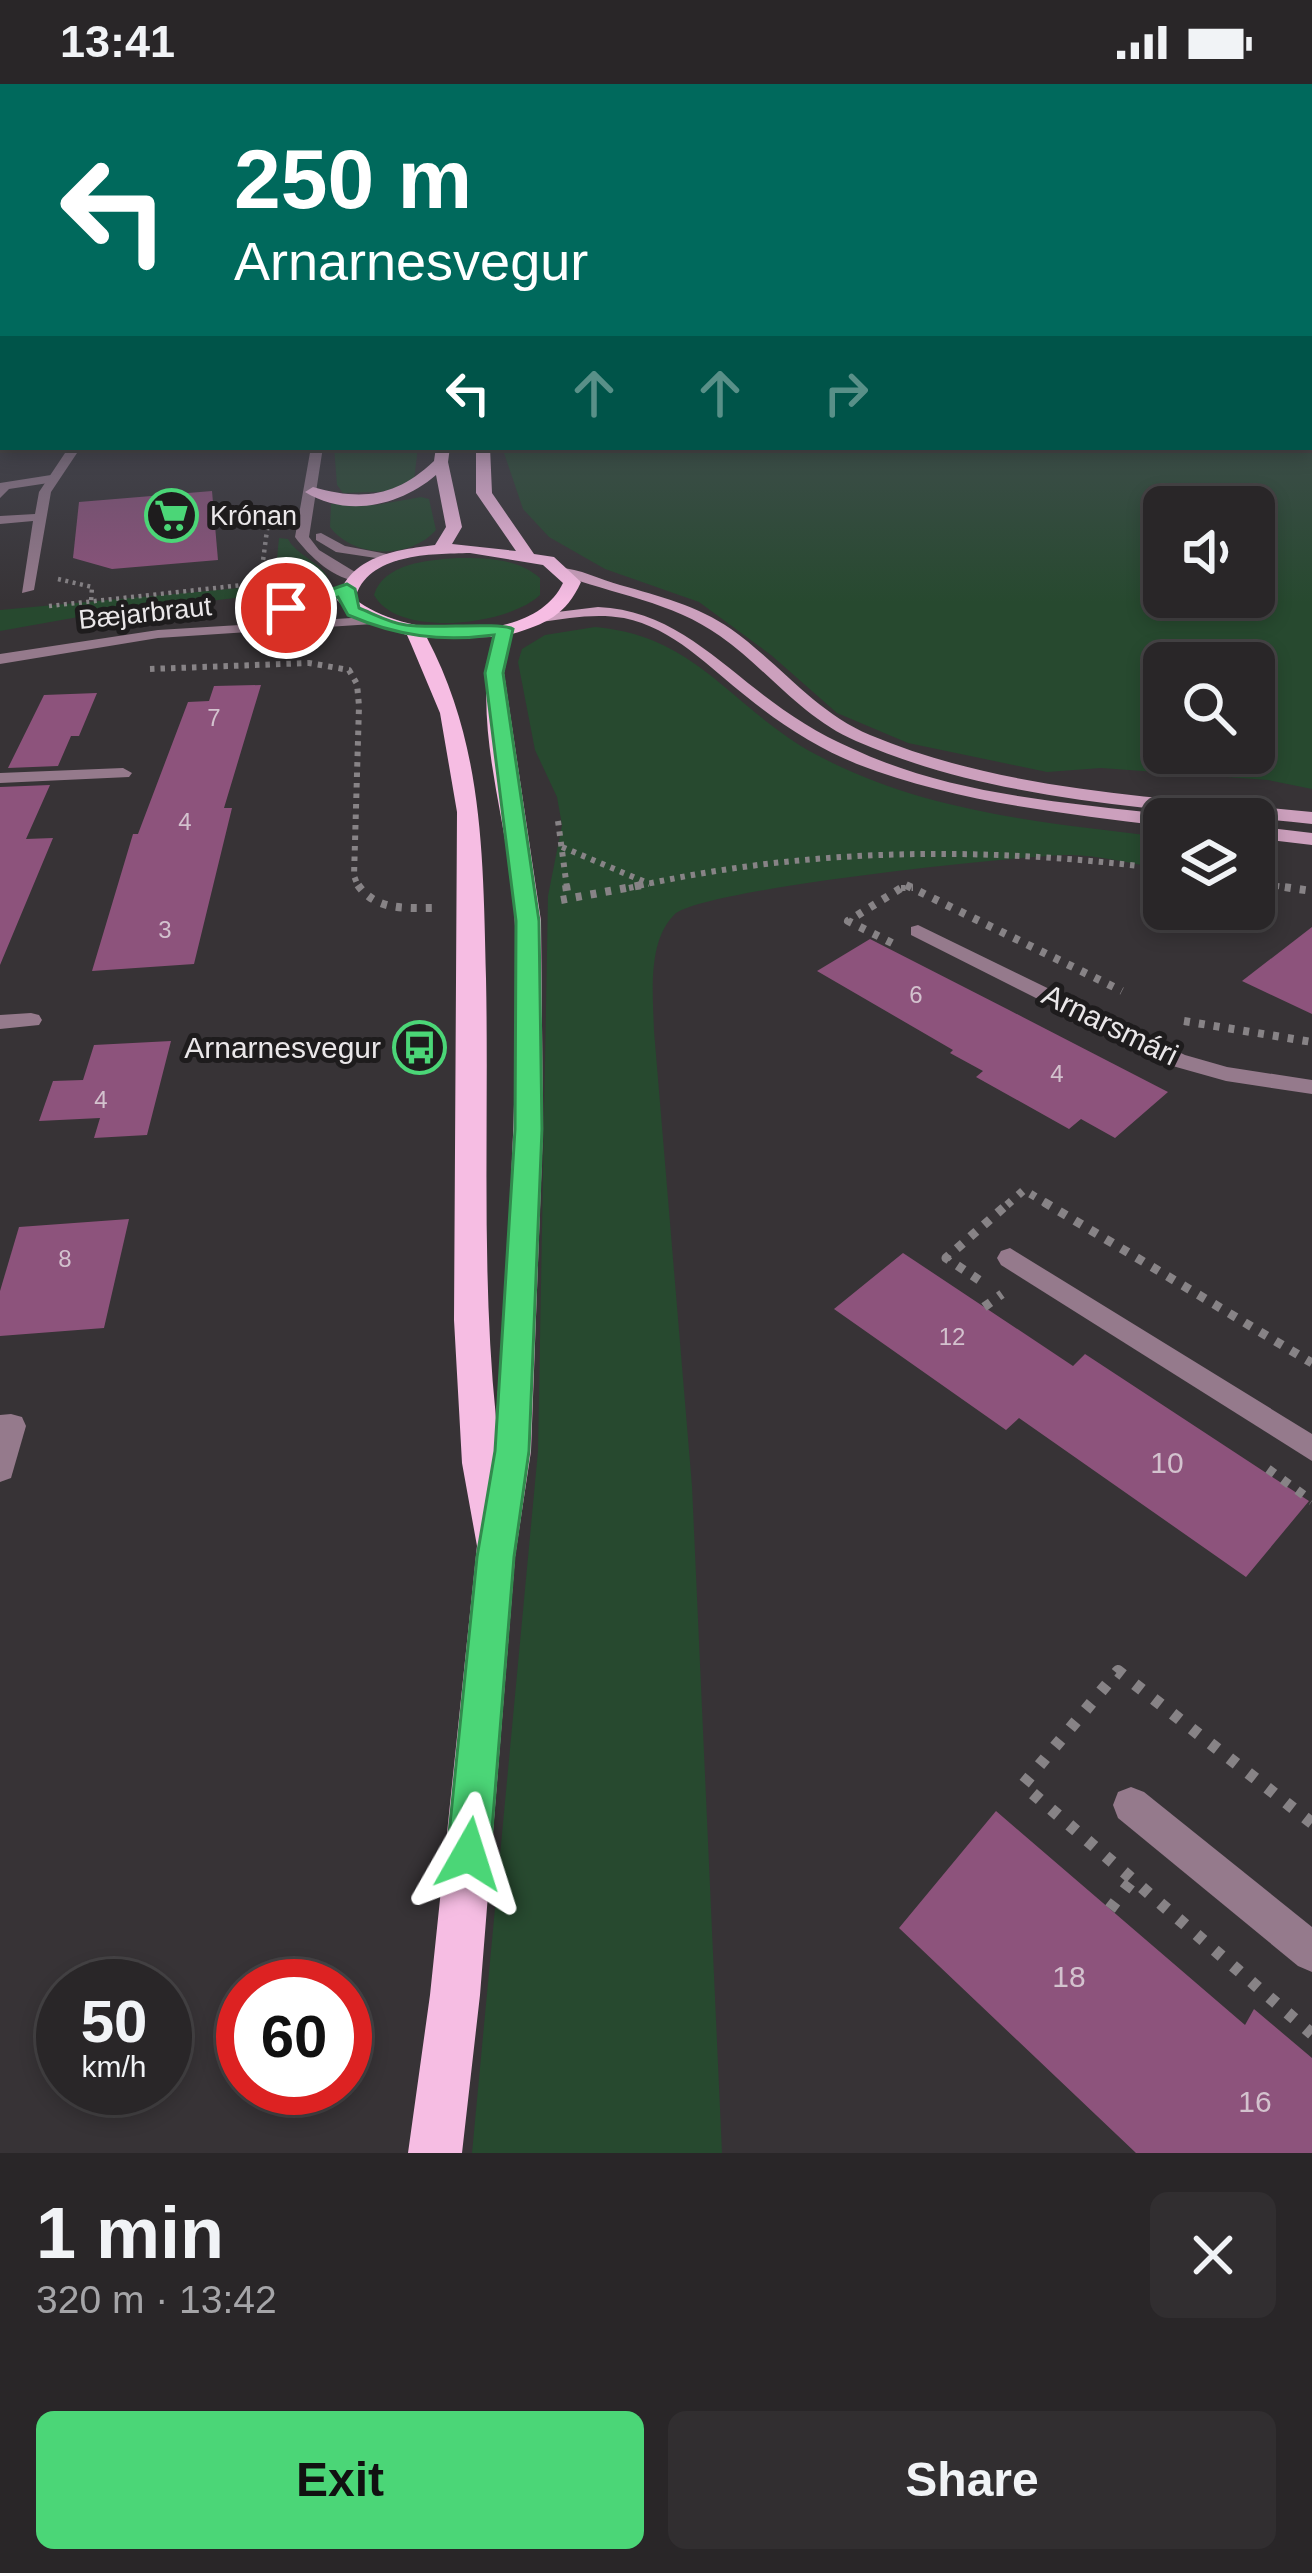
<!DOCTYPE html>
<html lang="en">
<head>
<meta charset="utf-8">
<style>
  :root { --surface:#292628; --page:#312e30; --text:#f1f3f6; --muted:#a5a5a8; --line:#454345; --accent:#4bd677 }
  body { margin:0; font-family:Helvetica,sans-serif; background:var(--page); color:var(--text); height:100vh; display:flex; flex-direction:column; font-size:45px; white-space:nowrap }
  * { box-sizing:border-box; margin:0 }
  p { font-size:39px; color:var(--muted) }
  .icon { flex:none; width:66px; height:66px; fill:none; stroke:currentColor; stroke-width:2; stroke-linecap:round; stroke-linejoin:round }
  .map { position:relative; height:2069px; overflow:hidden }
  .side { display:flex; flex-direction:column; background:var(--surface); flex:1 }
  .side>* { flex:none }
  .hud { position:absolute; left:0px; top:0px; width:1314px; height:366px; box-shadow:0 6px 18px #0003,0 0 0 3px var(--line); background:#00695c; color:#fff; overflow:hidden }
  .tools { position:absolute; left:1143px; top:402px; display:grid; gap:24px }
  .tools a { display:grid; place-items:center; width:132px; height:132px; border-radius:18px; background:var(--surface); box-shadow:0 6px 18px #0003,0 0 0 3px var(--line); font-size:60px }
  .speed { position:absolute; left:36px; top:1875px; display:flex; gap:24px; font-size:60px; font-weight:700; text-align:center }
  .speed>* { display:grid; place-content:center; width:156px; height:156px; border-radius:50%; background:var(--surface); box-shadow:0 6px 18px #0003,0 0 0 3px var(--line); line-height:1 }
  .speed small { font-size:30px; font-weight:400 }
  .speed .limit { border:18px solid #d22; background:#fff; color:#111 }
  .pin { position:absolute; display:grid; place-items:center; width:102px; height:102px; color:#fff; margin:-51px; border:6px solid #fff; border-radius:50%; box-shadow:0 3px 12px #0007 }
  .me { position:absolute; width:132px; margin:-66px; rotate:6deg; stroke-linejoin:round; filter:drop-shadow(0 0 9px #0008) }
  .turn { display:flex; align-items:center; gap:42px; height:252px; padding:0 36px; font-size:54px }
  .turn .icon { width:156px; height:156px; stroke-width:2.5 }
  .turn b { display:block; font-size:84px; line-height:102px }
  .lanes { display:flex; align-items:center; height:114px; padding:0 36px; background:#0003; justify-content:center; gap:60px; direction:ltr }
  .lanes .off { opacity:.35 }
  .round { display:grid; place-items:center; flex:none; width:126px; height:126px; border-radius:18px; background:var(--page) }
  .summary { display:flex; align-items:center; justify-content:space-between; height:204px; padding:0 36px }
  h1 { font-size:72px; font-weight:700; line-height:90px }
  .action { display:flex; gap:24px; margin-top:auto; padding:24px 36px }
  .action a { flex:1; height:138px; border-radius:18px; background:var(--accent); color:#111; font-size:48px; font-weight:700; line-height:138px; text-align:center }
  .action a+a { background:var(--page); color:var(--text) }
  .status { display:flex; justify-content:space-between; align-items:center; height:84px; padding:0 60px; background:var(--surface); direction:ltr }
  .status svg { height:33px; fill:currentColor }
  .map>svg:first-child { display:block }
</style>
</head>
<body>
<div class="status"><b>13:41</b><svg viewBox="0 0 49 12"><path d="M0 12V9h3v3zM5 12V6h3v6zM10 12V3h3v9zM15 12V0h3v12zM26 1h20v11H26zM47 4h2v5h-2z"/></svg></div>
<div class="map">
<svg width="1312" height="2069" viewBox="0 0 1312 2069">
  <rect width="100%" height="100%" fill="#373336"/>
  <g fill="#27492f" fill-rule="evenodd">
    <path d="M 1312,293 L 1312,705 L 1268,696 L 1101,684 L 1047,688 L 908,659 L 837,629 L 771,571 L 699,518 L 605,485 L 549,453 L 523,425 L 504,369 L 505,363 L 1311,363 ZM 1254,423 L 1254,513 L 1164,513 L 1164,423 ZM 1254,579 L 1254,669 L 1164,669 L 1164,579 Z"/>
    <path d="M 334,363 L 418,363 L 414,396 L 402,407 L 343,409 L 337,401 Z"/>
    <path d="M 421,413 L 429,415 L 436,446 C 410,476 353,474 330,443 L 331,420 L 376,421 Z"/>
    <path d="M 279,454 L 288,455 C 298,473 320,477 328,494 L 311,505 L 84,532 L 0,547 L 0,526 L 261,502 L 276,485 Z"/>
    <path d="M 457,474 C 486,474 517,474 540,494 L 540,511 C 509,541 398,555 374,511 C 384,479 428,476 457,474 Z"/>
    <path d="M 595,543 C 698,552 731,624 815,670 C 922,728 1045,739 1164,753 L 1164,785 C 1132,780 1096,770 1064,771 C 1011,773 699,805 674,831 C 647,858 653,912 654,947 L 692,1402 L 722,2069 L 472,2069 L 538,1367 L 548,812 L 562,741 L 557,713 L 535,666 L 518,578 L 522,565 L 545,551 Z"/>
  </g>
  <g fill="#8d537c">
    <path d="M 212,407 L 218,476 L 112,485 L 73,474 L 79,418 Z"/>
    <path d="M 261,601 L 224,724 L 232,724 L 194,880 L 92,887 L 133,750 L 138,750 L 188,618 L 209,617 L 214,602 Z"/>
    <path d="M 97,609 L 79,652 L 71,652 L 58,682 L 8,684 L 44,611 Z"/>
    <path d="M 50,701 L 26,755 L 53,754 L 0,881 L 0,703 Z"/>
    <path d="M 1312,843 L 1312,930 L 1242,897 Z"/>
    <path d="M 870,855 L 1009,926 L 1168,1008 L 1115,1054 L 1081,1035 L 1069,1045 L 976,993 L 983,987 L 950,969 L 953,966 L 817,887 Z"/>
    <path d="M 171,957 L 147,1051 L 94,1054 L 100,1034 L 39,1037 L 53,997 L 83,996 L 94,961 Z"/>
    <path d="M 129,1135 L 104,1244 L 0,1252 L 0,1207 L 19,1143 Z"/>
    <path d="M 903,1169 L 1073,1282 L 1085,1270 L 1309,1417 L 1246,1493 L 1019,1334 L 1006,1346 L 834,1225 Z"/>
    <path d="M 996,1727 L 1245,1941 L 1254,1925 L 1312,1974 L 1312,2069 L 1136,2069 L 899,1844 Z"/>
  </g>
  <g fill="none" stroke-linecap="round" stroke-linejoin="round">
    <g stroke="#878386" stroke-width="4.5" stroke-dasharray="3 4.5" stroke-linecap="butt">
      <path d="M 58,495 L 92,503 L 91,518"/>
      <path d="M 49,522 L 252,500 L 261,492 L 269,431"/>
    </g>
    <g stroke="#878386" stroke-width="6" stroke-dasharray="4.5 6" stroke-linecap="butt">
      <path d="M 150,585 L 309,579 L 349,586 L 357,600 L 359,622 L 354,792 L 359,804"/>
      <path d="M 558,737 L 567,804"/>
      <path d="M 562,763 L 650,800"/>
      <path d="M 1254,799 L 1292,804"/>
      <path d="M 629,804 C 806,763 985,762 1164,785"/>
      <path d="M 901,804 L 913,804"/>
    </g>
    <g stroke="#878386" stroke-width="8" stroke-dasharray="6 9" stroke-linecap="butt">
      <path d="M 358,801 C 376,827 406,824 435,824"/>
      <path d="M 566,801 L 568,815"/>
      <path d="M 906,801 L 1122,907"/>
      <path d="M 1270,801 L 1312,807"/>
      <path d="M 561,816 L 642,801"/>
      <path d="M 892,859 L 848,837 L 906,801"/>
      <path d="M 1184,937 L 1312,958"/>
      <path d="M 1007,1121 L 1024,1106 L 1049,1121"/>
    </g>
    <g stroke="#878386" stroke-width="9" stroke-dasharray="8 10" stroke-linecap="butt">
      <path d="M 1044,1118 L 1312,1279"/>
      <path d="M 979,1196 L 946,1174 L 1010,1118"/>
      <path d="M 984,1223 L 1002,1210"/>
      <path d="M 1268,1385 L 1312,1417"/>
    </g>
    <g stroke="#878386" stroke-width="12" stroke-dasharray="9 15" stroke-linecap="butt">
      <path d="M 1312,1739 L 1118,1587 L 1023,1701 L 1312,1950"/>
      <path d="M 1110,1825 L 1133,1795"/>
    </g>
    <path fill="#957a8c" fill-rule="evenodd" d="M 51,391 L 55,398 L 9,405 L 0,414 L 0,399 Z"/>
    <g fill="#957a8c" fill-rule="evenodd">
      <rect x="0" y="254" width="3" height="6"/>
      <path d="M 3,294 L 3,300 L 0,301 L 0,295 Z"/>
      <path d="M 69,363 L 81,363 L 51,408 L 34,506 L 22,509 L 33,437 L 0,440 L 0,432 L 35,430 L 39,408 Z"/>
      <path d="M 311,363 L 323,363 L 309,453 L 319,466 L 360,491 L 360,497 C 335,497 309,472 295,453 Z"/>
      <path d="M 321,449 L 345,462 L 403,473 L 396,477 L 336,468 L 316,456 L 316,450 Z"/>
      <path d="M 123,684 L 132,689 L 129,693 L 0,699 L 0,689 Z"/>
      <path d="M 918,841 L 1185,971 L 1227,983 L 1312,996 L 1312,1010 L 1226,997 L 1169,981 L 911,851 L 911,843 Z"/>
      <path d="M 31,929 L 39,931 L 42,936 L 39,941 L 0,945 L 0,931 Z"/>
      <path d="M 1010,1164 L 1312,1350 L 1312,1377 L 1001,1181 L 997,1174 L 1001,1167 Z"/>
      <path d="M 11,1330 L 22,1333 L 26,1342 L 11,1394 L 0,1398 L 0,1331 Z"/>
      <path d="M 1131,1703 L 1144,1708 L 1312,1843 L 1312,1888 L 1298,1882 L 1118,1734 L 1113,1721 L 1118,1708 Z"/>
    </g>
    <g fill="#957a8c" fill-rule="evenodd">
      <path d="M 347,501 L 354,505 L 352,508 L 317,522 L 263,531 L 256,527 L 309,515 Z"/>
      <path d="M 368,533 L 373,534 L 373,540 L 158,554 L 0,580 L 0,570 L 158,546 Z"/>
    </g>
    <g fill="#cca0bd" fill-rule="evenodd">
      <path d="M 559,484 C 579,484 601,496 620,501 C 659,512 698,522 731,545 C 779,579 815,628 870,651 C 1008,709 1165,713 1312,728 L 1312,740 C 1161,724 998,719 856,657 C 802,634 767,585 720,552 C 673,518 612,510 559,490 Z"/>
      <path d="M 598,523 C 665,526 707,567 757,606 C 786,629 817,649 851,664 C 948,710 1059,718 1164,730 L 1173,735 L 1164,735 L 1164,742 C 1060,729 955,718 857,680 C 817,664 780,640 747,613 C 709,583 673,544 624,534 C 596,529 568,534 541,538 L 534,534 L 541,530 Z"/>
      <path d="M 1254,742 L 1312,749 L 1312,761 L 1254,754 Z"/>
    </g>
    <g fill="#f6bde3" fill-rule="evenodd">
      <path d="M 1311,281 L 1312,282 L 1312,290 L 1311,289 Z"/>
      <path d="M 436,363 L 450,363 L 448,378 L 462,443 L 452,460 L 516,467 L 476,409 L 476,363 L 490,363 L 492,409 L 534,470 L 554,473 L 581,498 C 566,531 546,540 512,550 L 504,589 L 541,837 L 543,1045 L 531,1367 L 515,1473 L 480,1911 L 462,2069 L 408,2069 L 430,1911 L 477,1462 L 462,1379 L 454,1236 L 457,728 L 440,629 L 411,560 L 407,551 L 359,536 L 337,516 C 350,472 395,466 435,461 L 446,443 L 436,391 C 400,422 347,434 305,408 L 313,403 C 362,417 396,413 434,377 ZM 470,469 L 543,481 L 563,499 C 533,563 403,554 355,515 C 367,469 431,470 470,469 ZM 493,553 C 470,649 513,746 515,842 C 519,1006 508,1171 496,1334 C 481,1188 489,1040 486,894 C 483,775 484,662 427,554 Z"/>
    </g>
  </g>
  <linearGradient id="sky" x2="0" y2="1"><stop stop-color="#1e1c1e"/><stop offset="0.44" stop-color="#4d505d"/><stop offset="1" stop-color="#4d505d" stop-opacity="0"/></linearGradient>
  <rect width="1312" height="519" fill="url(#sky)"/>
  <path fill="#4bd677" stroke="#318b4d" stroke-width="3" d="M 347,500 L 355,505 L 359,524 C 374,530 390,539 406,541 C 429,545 501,538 513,545 L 503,589 L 539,837 L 542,1045 L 529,1367 L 514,1473 L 490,1770 L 484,1785 L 469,1792 L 454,1785 L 447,1770 L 477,1473 L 495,1367 L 515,1045 L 516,837 L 485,589 L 494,551 C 441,558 397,552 348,531 L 338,513 L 286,529 L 278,524 Z"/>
  <defs>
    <symbol id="supermarket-ring" viewBox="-11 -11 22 22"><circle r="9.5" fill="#1e1c1d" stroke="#4bd677" stroke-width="1.5"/><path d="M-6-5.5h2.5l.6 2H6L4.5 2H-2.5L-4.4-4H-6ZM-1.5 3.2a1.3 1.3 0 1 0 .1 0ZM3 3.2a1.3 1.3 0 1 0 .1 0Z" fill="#4bd677"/></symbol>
    <symbol id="bus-ring" viewBox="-11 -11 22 22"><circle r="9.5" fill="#1e1c1d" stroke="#4bd677" stroke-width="1.5"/><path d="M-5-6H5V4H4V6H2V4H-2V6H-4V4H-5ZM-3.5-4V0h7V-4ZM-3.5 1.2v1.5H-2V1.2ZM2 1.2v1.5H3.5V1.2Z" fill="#4bd677"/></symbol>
  </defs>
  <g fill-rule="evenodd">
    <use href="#supermarket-ring" x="142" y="402" width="59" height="59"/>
    <use href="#bus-ring" x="390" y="934" width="59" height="59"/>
  </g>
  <g text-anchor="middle" stroke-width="10" stroke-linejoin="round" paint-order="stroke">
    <g font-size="24" fill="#d3c2ce">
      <text x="214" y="642">7</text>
      <text x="185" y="746">4</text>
      <text x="165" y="854">3</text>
      <text x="916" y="919">6</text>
      <text x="1057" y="998">4</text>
      <text x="101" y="1024">4</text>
      <text x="65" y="1183">8</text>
      <text x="952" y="1261">12</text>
    </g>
    <g font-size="27" fill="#eae7e9" stroke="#1e1c1d" text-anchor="start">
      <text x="210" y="441">Krónan</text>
    </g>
    <g font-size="27" fill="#eae7e9" stroke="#1e1c1d">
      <text transform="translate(145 529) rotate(-6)" y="9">Bæjarbraut</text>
    </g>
    <g font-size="30" fill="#eae7e9" stroke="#1e1c1d">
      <text transform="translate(1110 941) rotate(26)" y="10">Arnarsmári</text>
    </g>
    <g font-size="30" fill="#eae7e9" stroke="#1e1c1d" text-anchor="end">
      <text x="381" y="974">Arnarnesvegur</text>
    </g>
    <g font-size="30" fill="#d3c2ce">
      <text x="1167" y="1389">10</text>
      <text x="1069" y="1903">18</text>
      <text x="1255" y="2028">16</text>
    </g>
  </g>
</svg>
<div class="tools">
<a><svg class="icon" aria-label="sound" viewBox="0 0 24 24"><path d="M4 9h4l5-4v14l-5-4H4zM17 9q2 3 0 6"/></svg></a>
<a><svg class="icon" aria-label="search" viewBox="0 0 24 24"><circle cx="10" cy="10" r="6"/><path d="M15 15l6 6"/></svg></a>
<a><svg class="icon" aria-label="layers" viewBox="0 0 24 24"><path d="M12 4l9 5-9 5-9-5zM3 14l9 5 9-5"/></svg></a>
</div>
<div class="speed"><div>50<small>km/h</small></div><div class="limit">60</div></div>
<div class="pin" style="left:286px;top:524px;background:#d93025"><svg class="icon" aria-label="arrive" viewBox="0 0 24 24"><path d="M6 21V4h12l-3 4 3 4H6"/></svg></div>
<svg class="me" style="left:469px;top:1770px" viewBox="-20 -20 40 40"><path d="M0-17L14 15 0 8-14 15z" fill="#4bd677" stroke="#fff" stroke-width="4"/></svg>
<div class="hud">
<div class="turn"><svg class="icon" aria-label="left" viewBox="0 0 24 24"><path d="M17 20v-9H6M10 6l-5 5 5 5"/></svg><div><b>250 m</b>Arnarnesvegur</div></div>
<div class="lanes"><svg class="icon" aria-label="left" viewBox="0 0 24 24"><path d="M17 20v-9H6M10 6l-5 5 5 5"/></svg><svg class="icon off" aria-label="ahead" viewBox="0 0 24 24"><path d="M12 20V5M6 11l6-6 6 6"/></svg><svg class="icon off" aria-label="ahead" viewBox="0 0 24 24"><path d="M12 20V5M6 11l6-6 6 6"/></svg><svg class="icon off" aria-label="right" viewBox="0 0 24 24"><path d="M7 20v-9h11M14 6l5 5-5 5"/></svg></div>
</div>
</div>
<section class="side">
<div class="summary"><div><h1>1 min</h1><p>320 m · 13:42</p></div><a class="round"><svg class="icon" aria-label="close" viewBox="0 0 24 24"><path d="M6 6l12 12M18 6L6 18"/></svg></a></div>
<div class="action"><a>Exit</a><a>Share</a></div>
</section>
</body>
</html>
